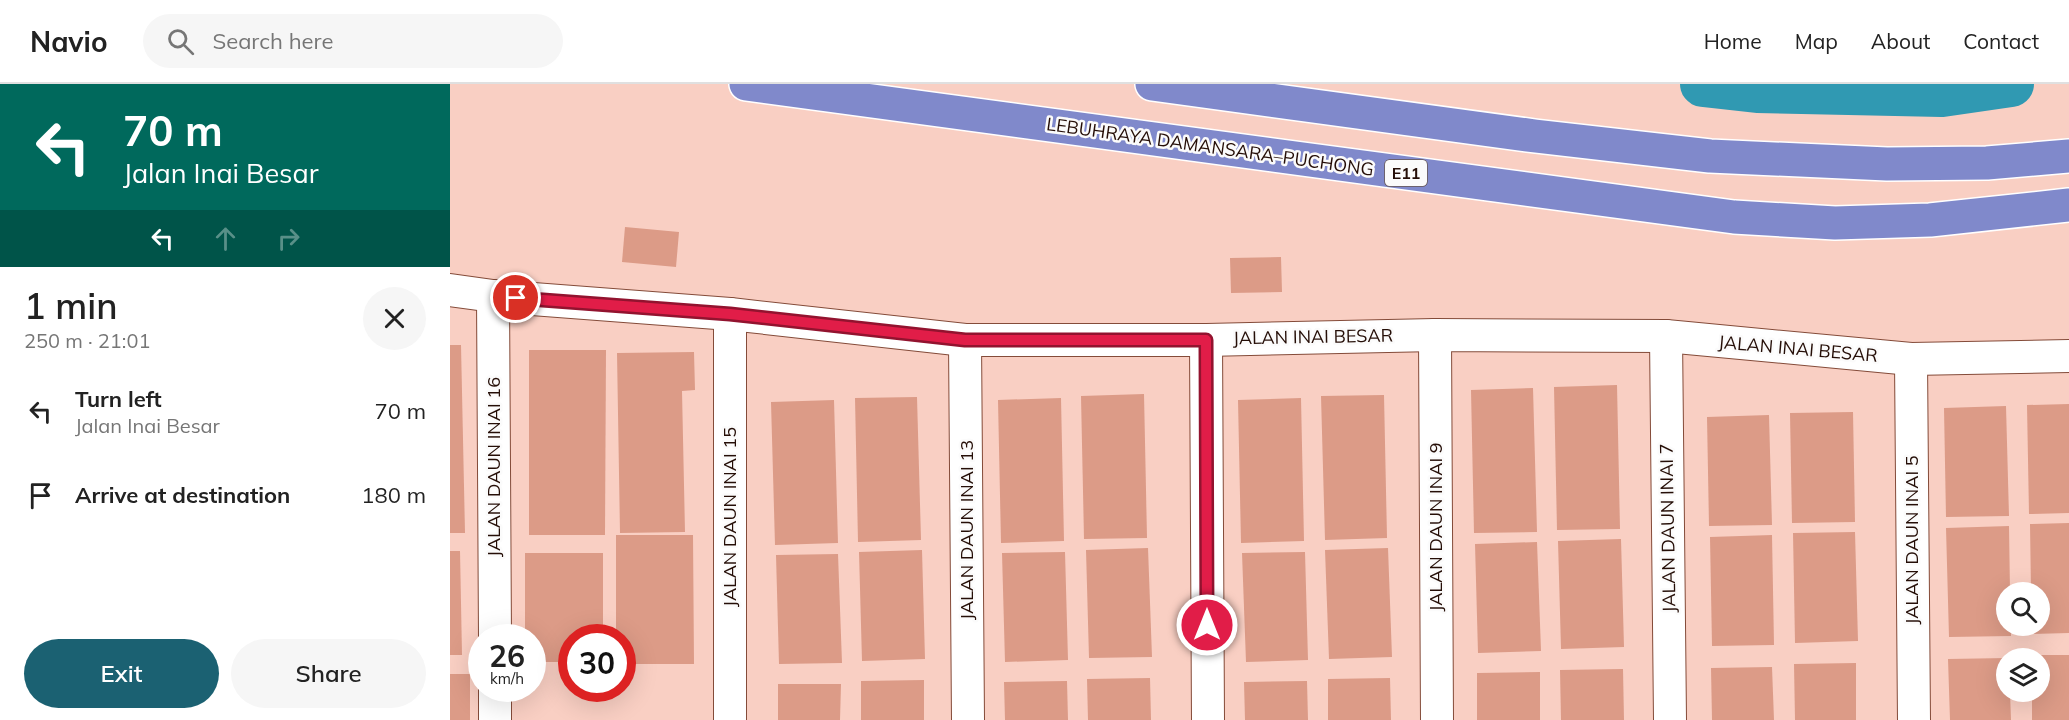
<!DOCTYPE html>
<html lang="en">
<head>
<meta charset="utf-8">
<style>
  :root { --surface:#fff; --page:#f6f6f6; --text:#222; --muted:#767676; --line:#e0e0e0; --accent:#1b6172 }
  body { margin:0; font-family:Mulish,sans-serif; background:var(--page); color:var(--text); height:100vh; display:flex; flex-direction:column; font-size:22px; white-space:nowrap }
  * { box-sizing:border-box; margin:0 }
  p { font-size:20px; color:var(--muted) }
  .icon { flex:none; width:33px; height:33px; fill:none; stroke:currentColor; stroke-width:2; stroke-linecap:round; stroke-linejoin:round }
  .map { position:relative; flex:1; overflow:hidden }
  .details { display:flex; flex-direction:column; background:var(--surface); width:450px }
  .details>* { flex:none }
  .guide { background:#00695c; color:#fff; overflow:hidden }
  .fabs { position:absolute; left:1546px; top:498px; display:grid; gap:12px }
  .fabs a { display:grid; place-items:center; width:54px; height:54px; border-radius:50%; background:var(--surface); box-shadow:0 6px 24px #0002; font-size:30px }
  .speed { position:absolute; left:18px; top:540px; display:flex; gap:12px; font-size:30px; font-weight:700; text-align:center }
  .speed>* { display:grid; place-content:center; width:78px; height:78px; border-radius:50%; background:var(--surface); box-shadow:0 6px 24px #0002; line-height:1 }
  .speed small { font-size:15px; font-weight:400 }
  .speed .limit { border:9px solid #d22; background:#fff; color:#111 }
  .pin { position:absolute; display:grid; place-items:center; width:51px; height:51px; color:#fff; margin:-26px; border:3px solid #fff; border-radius:50%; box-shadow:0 2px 6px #0007 }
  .me { position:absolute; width:66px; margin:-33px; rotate:0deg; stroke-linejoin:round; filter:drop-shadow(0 0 4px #0008) }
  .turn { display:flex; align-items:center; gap:21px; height:126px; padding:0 24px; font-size:27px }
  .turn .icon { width:78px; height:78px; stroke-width:2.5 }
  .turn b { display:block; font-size:42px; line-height:51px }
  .lanes { display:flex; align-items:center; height:57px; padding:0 24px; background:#0003; justify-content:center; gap:30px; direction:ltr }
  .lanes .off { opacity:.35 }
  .round { display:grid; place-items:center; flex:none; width:63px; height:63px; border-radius:32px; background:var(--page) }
  .head { display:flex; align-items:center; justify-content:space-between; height:102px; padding:0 24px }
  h1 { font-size:36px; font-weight:600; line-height:45px }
  .button { display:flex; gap:12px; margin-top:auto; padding:12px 24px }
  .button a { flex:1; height:69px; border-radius:36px; background:var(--accent); color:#fff; font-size:24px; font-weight:600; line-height:69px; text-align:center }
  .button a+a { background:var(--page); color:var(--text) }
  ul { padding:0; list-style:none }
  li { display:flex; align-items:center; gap:18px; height:84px; padding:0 24px }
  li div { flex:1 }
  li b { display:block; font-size:22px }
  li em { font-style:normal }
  header { display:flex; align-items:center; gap:36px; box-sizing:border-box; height:84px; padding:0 30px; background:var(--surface); border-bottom:2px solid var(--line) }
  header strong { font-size:28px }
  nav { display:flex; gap:33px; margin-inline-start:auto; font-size:21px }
  .search { width:420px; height:54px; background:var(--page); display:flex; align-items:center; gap:15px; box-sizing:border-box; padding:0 21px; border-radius:33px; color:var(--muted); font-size:22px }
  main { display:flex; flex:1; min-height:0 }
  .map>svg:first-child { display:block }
</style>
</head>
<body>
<header>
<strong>Navio</strong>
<div class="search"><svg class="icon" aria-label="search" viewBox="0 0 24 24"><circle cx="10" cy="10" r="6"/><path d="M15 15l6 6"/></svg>Search here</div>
<nav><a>Home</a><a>Map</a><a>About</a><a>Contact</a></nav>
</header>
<main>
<section class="details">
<div class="guide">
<div class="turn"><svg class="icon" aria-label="left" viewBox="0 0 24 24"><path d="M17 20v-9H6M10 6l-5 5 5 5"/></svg><div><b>70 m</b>Jalan Inai Besar</div></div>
<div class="lanes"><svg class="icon" aria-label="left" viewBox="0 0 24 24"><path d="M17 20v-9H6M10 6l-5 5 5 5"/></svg><svg class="icon off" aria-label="ahead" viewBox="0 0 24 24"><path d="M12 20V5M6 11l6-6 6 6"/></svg><svg class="icon off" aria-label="right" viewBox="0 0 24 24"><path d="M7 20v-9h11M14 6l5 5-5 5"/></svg></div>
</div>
<div class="head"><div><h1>1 min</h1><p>250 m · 21:01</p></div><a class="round"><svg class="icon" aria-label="close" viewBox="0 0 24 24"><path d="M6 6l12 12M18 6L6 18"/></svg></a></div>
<ul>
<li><svg class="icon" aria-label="left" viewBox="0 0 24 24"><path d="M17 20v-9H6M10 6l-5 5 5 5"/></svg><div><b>Turn left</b><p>Jalan Inai Besar</p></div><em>70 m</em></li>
<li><svg class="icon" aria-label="arrive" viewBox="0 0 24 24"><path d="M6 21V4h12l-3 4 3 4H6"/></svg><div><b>Arrive at destination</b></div><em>180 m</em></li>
</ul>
<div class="button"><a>Exit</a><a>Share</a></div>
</section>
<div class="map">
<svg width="1619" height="636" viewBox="0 0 1619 636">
  <rect width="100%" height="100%" fill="#f9cfc3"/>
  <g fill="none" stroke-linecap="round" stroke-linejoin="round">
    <path stroke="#3099b2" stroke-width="46" d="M 1253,0 L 1307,6 L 1492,10 L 1561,0"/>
  </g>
  <g fill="#dc9b87">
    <path d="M 175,143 L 229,148 L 226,183 L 172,178 Z"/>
    <path d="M 831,173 L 832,208 L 781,209 L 780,174 Z"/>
    <path d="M 0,261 L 11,261 L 15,449 L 0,449 Z"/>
    <path d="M 79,266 L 156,266 L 155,451 L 79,451 Z"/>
    <path d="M 244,268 L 245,306 L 232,307 L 235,448 L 170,449 L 167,269 Z"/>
    <path d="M 1167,301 L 1170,445 L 1107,446 L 1104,303 Z"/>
    <path d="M 1083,304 L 1087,448 L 1024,449 L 1021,306 Z"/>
    <path d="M 694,310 L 697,454 L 634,455 L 631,312 Z"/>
    <path d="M 934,311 L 937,454 L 875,456 L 871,312 Z"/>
    <path d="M 467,313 L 471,456 L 408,458 L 405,314 Z"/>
    <path d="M 611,314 L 614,457 L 551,459 L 548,316 Z"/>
    <path d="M 851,314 L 854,457 L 791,459 L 788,316 Z"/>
    <path d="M 384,316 L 388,459 L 325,461 L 321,318 Z"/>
    <path d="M 1619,320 L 1619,429 L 1579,430 L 1577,321 Z"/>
    <path d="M 1556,322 L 1559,432 L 1496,433 L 1494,324 Z"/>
    <path d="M 1403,328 L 1405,438 L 1342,439 L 1340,329 Z"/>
    <path d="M 1319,331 L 1322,441 L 1259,442 L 1257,333 Z"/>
    <path d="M 1619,439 L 1619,549 L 1582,550 L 1582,542 L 1590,542 L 1590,508 L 1581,508 L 1580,440 Z"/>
    <path d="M 1559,442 L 1560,508 L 1557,508 L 1557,542 L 1561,542 L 1561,552 L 1499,553 L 1496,444 Z"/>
    <path d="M 1405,448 L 1408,557 L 1345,559 L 1343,449 Z"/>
    <path d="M 166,451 L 243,451 L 244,580 L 172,580 L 172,554 L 166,554 Z"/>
    <path d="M 1322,451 L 1324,561 L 1262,562 L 1260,453 Z"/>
    <path d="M 1171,455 L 1174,563 L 1111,565 L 1108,457 Z"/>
    <path d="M 1087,458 L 1091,567 L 1028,569 L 1025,460 Z"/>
    <path d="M 698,464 L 702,573 L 639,574 L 636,466 Z"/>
    <path d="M 938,464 L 942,573 L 879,575 L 875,466 Z"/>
    <path d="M 472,466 L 475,575 L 412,577 L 409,468 Z"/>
    <path d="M 0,467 L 10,467 L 12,571 L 0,571 Z"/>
    <path d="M 615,468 L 618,576 L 555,578 L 552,469 Z"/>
    <path d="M 855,468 L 858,576 L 796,578 L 792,469 Z"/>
    <path d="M 75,469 L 153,469 L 153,554 L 122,554 L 122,578 L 82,578 L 82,554 L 75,554 Z"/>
    <path d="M 388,470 L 392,579 L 329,580 L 326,471 Z"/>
    <path d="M 1581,571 L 1619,571 L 1619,636 L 1582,636 L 1582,608 L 1590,608 L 1590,574 L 1581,574 Z"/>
    <path d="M 1557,574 L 1557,608 L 1560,608 L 1561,636 L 1500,636 L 1498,575 Z"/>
    <path d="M 1406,579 L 1406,636 L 1345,636 L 1344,580 Z"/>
    <path d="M 1322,583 L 1324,636 L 1262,636 L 1261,584 Z"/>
    <path d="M 1173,585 L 1174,636 L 1111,636 L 1110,586 Z"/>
    <path d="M 1090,588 L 1090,636 L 1027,636 L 1027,589 Z"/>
    <rect x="0" y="590" width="20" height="46"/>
    <path d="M 700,594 L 701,636 L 638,636 L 637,595 Z"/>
    <path d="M 940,594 L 941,636 L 878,636 L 878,595 Z"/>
    <path d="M 474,596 L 474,636 L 411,636 L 411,597 Z"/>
    <path d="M 617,597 L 618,636 L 555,636 L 554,598 Z"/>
    <path d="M 857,597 L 858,636 L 795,636 L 794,598 Z"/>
    <path d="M 328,600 L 391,600 L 390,636 L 328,636 Z"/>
  </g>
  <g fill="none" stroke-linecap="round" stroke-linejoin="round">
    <defs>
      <g id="minor">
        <path d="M 0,206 L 43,212 L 280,230 L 515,256 L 756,256 L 985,251 L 1216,252 L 1461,275 L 1619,272"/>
        <path d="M 43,212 L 45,554"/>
        <path d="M 280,230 L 280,636"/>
        <path d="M 985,251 L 987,636"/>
        <path d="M 1216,252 L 1220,636"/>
        <path d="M 515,256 L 518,636"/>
        <path d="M 756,256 L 758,636"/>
        <path d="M 1461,275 L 1464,636"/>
        <path d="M 45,604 L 45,636"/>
      </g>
      <g id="highway">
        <path d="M 296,0 L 1284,133 L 1385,139 L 1480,136 L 1619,121"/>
        <path d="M 702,0 L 1085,52 L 1260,72 L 1437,80 L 1537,79 L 1619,72"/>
      </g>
    </defs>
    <use href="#minor" stroke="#844b39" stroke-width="34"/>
    <use href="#highway" stroke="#fff" stroke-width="36"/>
    <use href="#minor" stroke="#fff" stroke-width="32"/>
    <use href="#highway" stroke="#8089cb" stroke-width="33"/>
  </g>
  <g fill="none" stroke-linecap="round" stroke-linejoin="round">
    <defs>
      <path id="route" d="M 66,214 L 280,230 L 515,256 L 756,256 L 757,541"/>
    </defs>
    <use href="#route" stroke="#92132f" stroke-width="15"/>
    <use href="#route" stroke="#e11d48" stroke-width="10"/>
  </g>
  <g text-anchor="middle" stroke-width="5" stroke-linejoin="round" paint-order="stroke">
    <rect fill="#fbfbfb" stroke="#655550" stroke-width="1.5" x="935" y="76" width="42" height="26" rx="4.5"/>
    <g font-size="16" font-weight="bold" fill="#250e07">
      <text x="956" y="95">E11</text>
    </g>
    <g font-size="18" fill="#250e07" stroke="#fbfbfb">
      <text transform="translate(760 63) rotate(8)" y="6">LEBUHRAYA DAMANSARA–PUCHONG</text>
      <text transform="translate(863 253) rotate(-1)" y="6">JALAN INAI BESAR</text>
      <text transform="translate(1348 265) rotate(5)" y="6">JALAN INAI BESAR</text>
      <text transform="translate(44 383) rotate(-90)" y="6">JALAN DAUN INAI 16</text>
      <text transform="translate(280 433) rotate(-90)" y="6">JALAN DAUN INAI 15</text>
      <text transform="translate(986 443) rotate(-90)" y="6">JALAN DAUN INAI 9</text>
      <text transform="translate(1218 444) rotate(-91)" y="6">JALAN DAUN INAI 7</text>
      <text transform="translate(517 446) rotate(-90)" y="6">JALAN DAUN INAI 13</text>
      <text transform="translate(1462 456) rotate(-90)" y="6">JALAN DAUN INAI 5</text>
    </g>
  </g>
</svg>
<div class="fabs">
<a><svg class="icon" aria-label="search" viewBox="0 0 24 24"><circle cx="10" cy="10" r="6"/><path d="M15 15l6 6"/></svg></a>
<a><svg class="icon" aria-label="layers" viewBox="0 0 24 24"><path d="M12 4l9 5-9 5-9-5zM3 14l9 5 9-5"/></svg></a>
</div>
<div class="speed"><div>26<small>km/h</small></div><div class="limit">30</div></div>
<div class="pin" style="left:66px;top:214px;background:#d93025"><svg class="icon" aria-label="arrive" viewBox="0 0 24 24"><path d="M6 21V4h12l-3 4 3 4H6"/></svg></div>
<svg class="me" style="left:757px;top:541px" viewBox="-20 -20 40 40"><circle r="17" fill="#e11d48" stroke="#fff" stroke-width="3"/><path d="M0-11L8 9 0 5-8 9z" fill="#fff"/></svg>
</div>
</main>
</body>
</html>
